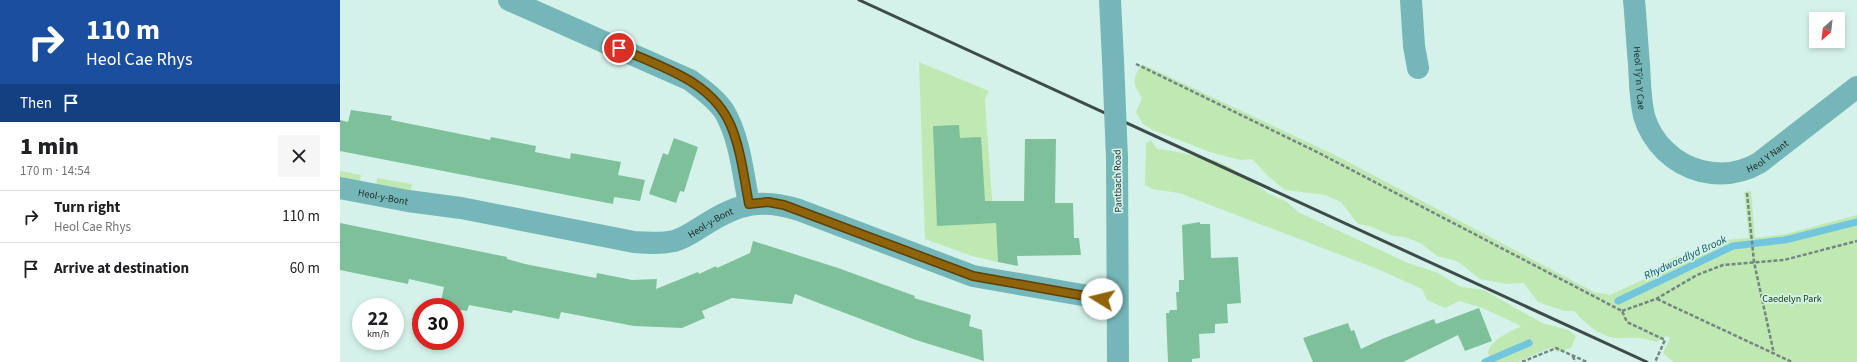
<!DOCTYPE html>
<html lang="en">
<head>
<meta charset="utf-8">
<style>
  :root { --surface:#fff; --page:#f6f6f6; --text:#202124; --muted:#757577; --line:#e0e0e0 }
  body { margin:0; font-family:"Source Sans 3",sans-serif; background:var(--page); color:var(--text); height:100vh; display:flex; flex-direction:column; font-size:15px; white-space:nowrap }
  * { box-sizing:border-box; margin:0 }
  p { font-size:13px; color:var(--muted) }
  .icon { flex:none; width:22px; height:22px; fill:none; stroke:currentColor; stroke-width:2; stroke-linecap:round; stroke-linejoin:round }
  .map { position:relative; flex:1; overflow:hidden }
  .panel { display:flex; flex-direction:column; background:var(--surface); width:340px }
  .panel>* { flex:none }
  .top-card { background:#1a4fa0; color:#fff; overflow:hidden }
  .needle { width:26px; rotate:208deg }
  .buttons { position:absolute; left:1469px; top:12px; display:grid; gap:8px }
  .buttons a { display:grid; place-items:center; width:36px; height:36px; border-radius:0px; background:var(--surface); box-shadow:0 2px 6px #0003; font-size:20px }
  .speed { position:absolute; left:12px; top:298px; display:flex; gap:8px; font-size:20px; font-weight:700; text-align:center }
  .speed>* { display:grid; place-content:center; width:52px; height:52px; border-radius:50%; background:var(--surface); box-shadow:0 2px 6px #0003; line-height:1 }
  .speed small { font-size:10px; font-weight:400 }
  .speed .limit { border:6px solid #d22; background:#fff; color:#111 }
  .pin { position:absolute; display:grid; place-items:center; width:34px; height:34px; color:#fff; margin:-17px; border:2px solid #fff; border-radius:50%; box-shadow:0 1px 4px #0007 }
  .me { position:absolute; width:44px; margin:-22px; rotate:279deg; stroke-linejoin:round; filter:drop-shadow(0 0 3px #0008) }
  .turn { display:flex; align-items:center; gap:14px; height:84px; padding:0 20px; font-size:18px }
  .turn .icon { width:52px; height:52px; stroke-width:2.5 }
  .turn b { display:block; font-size:28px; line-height:34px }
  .then { display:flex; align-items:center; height:38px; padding:0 20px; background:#0003; gap:8px; font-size:15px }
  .round { display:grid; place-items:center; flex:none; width:42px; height:42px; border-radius:0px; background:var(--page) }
  .head { display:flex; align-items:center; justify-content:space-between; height:68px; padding:0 20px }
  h1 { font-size:24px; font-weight:800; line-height:30px }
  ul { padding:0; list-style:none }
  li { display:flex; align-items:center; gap:12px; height:52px; padding:0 20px; border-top:1px solid var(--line) }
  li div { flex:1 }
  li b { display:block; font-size:15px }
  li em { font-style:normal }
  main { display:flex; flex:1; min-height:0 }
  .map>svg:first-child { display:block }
</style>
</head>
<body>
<main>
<section class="panel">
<div class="top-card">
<div class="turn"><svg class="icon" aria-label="right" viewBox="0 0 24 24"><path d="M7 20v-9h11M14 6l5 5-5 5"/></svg><div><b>110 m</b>Heol Cae Rhys</div></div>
<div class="then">Then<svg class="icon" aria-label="arrive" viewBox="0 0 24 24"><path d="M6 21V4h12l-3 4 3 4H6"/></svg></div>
</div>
<div class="head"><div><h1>1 min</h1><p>170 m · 14:54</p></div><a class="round"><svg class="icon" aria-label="close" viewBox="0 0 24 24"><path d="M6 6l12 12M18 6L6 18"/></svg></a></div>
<ul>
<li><svg class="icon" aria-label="right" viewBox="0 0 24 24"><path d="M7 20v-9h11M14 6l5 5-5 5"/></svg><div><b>Turn right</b><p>Heol Cae Rhys</p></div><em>110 m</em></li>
<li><svg class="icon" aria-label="arrive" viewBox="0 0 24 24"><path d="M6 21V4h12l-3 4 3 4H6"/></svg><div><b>Arrive at destination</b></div><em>60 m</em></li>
</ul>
</section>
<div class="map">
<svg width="1517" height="362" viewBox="0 0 1517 362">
  <rect width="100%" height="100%" fill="#d5f2ea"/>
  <g fill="#bfe8b2">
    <path d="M 579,62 L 649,91 L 645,99 L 652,201 L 655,201 L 658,262 L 632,256 L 585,239 Z"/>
    <path d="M 802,64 L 999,157 L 1254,292 L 1270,295 L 1326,269 L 1328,260 L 1338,256 L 1350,257 L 1369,249 L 1369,246 L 1386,240 L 1409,238 L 1404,192 L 1411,191 L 1415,238 L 1446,234 L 1517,215 L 1517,362 L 1333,362 L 1323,353 L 1330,338 L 1326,336 L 1316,342 C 1305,338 1297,337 1285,338 C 1263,340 1248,326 1234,311 L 1224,311 L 1198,302 L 1184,283 L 1167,284 L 1140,279 L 1117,261 L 1097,256 L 1082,244 L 1065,237 L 1053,236 L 1029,226 L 1018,224 L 1001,202 L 985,195 L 945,190 L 928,176 L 912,159 L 900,160 L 870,152 L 813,130 L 803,124 L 796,112 L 802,98 C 792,82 792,80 802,64 Z"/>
    <path d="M 811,140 L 817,149 L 833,151 L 874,160 L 888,166 L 928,193 L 947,202 L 958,212 L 1068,263 L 1098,273 L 1121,287 L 1144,290 L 1202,323 L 1228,330 L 1236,336 L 1231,348 L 1217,352 L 1212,347 L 1177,362 L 1153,362 L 1148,353 C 1151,338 1170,333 1181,326 L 1143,308 L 1119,301 L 1105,308 L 1087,300 L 1082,289 L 1040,270 L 839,193 L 812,189 L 805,185 L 806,143 Z"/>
    <path d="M 0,171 L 21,175 L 19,183 L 0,179 Z"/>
    <path d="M 37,178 L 72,184 L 71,191 L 36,187 Z"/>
  </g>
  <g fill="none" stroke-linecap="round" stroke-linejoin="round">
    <g stroke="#71c6de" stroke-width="7">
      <path d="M 1278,301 L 1393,246 L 1445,240 L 1517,222"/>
      <path d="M 1145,362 L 1189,343"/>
    </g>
  </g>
  <g fill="#7dc09a">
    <path d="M 11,110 L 52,116 L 51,120 L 150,140 L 151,137 L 196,146 L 195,152 L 230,159 L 231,153 L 281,162 L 278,175 L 305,180 L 300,201 L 274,197 L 273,204 L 0,151 L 0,120 L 8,122 Z"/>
    <path d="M 619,125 L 620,138 L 641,137 L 645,201 L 684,201 L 685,139 L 716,139 L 715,203 L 733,203 L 734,238 L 739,238 L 741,255 L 677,256 L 678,266 L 658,262 L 656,223 L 597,226 L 593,126 Z"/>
    <path d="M 334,138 L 358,147 L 344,192 L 340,191 L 336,203 L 309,194 L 323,153 L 328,155 Z"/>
    <path d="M 860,222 L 860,224 L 870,224 L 871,258 L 898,257 L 901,303 L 887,304 L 888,323 L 875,324 L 875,333 L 859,334 L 860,358 L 852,359 L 852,362 L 828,362 L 826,313 L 829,313 L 830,310 L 837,310 L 836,292 L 839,292 L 839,280 L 844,280 L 842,225 Z"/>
    <path d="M 0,223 L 167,257 L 167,259 L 185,264 L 256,278 L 257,273 L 292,280 L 317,279 L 316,289 L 358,272 L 359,274 L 376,266 L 377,268 L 410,253 L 413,241 L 498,268 L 575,296 L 574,298 L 631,315 L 629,326 L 642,330 L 644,361 L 576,340 L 455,294 L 452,304 L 392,298 L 362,311 L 365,318 L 342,328 L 294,326 L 221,312 L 219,319 L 173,310 L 172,313 L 129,305 L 127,311 L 115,309 L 115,307 L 100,306 L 104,287 L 69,279 L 68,284 L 0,270 Z"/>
    <path d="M 1139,308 L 1152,341 L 1125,351 L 1118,335 L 1063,362 L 973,362 L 963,338 L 1008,323 L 1011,331 L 1014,330 L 1021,349 L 1042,339 L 1094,319 L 1096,324 Z"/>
  </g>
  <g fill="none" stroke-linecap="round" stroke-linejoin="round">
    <g stroke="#738681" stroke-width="2.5" stroke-dasharray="4 2" stroke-linecap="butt">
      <path d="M 796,64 L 979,153 L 1282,311 L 1287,322 L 1325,340 L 1315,362"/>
      <path d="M 1407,193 L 1414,262 L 1434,354"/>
      <path d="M 1317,299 L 1452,362"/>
      <path d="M 1282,311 L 1316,299 L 1357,275 L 1383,265 L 1444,260 L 1517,241"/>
      <path d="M 1233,356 L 1235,362"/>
      <path d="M 1182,362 L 1216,348 L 1247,362"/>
    </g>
    <g stroke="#75b7b9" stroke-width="22">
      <path d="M 169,0 L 350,80 C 362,89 375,98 384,111 C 400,138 403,174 409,204"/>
      <path d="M 770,0 L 773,60"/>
      <path d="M 1071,0 L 1074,46 L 1078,68"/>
      <path id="s1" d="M 1294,0 C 1296,21 1297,43 1299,64 C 1300,81 1300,99 1304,116 C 1312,143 1334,164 1361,171 C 1382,176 1400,174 1419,163 L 1517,87"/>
      <path d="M 777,158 L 778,362"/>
      <path id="s2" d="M 0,188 L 68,201 L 121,208 L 294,242 C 307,243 320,244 334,241 C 346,238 356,230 366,224 C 399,203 422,198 459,210 L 633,276 L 777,301"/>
    </g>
    <path stroke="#3e4c49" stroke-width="3" d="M 519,0 L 1307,362"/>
    <path stroke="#75b7b9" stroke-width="22" d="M 773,60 L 777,158"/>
  </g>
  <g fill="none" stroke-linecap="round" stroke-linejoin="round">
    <defs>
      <path id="route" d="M 279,48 C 320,67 372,80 391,126 C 401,150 404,178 409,204 L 428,202 L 444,205 L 633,276 L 762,299"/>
    </defs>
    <use href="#route" stroke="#5c4006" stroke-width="10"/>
    <use href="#route" stroke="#8e6309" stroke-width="7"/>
  </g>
  <g text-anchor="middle" stroke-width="3.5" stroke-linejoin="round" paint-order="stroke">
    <g font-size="10" fill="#1d2725" stroke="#d5f2ea">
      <text dy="4" stroke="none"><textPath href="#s1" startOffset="78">Heol Tŷ'n Y Cae</textPath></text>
      <text dy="4" stroke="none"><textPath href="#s1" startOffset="270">Heol Y Nant</textPath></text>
      <text transform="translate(777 181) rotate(-91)" y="4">Pantbach Road</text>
      <text dy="4" stroke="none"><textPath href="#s2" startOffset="44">Heol-y-Bont</textPath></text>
      <text dy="4" stroke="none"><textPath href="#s2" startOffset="380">Heol-y-Bont</textPath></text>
    </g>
    <g font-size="10" fill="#123a00" stroke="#d5f2ea">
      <text x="1452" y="302">Caedelyn Park</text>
    </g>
    <g font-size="11" font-style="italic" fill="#0b5566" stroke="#d5f2ea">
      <text transform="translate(1345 257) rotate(-25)" y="4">Rhydwaedlyd Brook</text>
    </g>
  </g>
</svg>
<div class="buttons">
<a><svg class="needle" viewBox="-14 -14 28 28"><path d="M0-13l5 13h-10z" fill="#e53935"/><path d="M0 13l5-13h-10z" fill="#757577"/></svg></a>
</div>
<div class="speed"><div>22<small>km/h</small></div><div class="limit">30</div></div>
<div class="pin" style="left:279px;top:48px;background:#d93025"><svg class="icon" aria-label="arrive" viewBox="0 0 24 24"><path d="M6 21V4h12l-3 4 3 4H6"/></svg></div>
<svg class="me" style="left:762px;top:299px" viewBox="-20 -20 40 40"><circle r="19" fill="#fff"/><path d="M0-13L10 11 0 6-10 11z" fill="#8e6309"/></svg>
</div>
</main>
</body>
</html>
